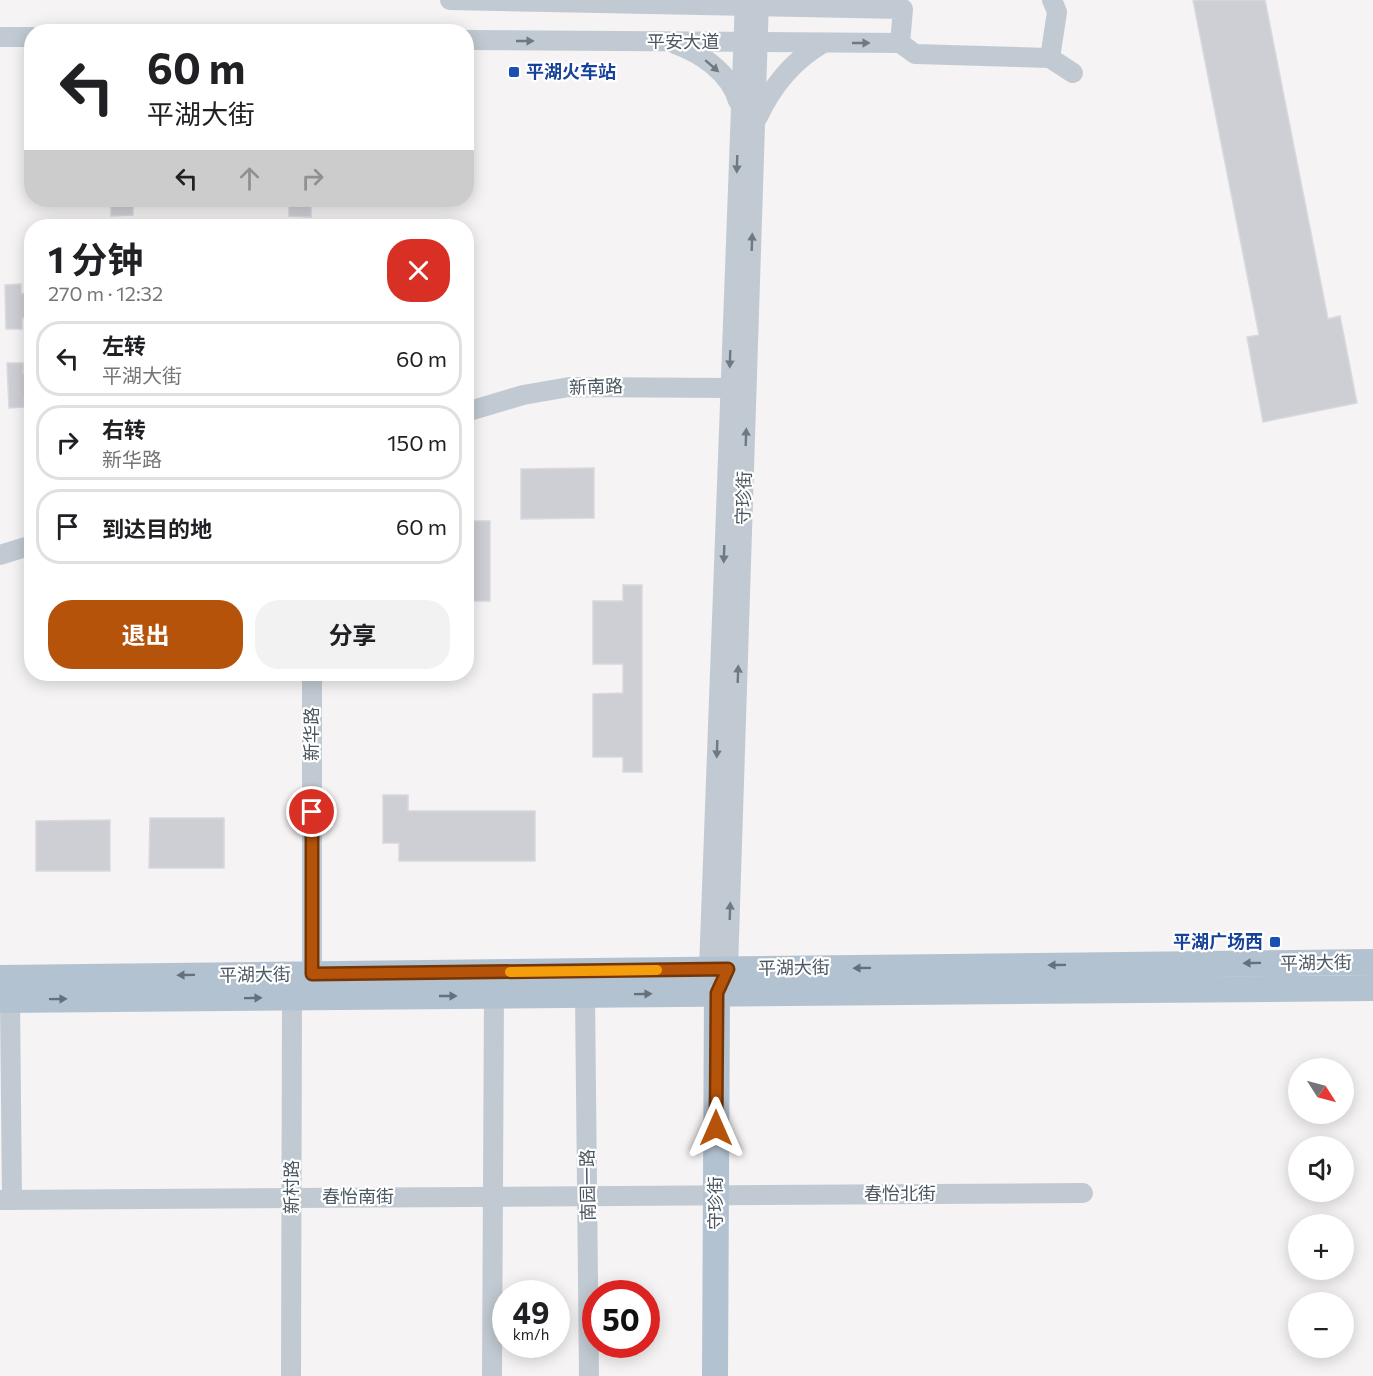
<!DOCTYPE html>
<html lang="zh">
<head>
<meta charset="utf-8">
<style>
  :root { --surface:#fff; --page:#f2f2f2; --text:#202124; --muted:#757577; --line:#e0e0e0; --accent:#b45309 }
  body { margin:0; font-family:Commissioner,"Noto Sans SC",sans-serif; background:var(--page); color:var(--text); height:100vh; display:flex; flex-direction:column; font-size:22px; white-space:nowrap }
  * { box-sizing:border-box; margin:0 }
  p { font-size:20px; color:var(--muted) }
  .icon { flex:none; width:33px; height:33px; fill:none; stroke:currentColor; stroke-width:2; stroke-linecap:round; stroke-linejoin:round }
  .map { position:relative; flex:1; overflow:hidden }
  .panel { position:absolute; left:24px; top:219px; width:450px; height:462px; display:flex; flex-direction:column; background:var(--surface); border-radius:24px; box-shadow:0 3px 15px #0003 }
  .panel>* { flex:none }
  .hud { position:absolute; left:24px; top:24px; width:450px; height:183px; border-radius:24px; box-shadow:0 3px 15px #0003; background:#fff; color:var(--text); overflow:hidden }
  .needle { width:39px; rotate:126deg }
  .fabs { position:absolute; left:1288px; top:1058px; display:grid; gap:12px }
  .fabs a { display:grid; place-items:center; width:66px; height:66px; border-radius:50%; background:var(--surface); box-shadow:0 3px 15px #0003; font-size:30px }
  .speed { position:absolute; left:492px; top:1280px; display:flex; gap:12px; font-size:30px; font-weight:700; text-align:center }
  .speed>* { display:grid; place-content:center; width:78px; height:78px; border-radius:50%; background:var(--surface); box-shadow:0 3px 15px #0003; line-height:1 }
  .speed small { font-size:15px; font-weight:400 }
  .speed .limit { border:9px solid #d22; background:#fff; color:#111 }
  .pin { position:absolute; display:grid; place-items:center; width:51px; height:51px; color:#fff; margin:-26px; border:3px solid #fff; border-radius:50%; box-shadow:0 2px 6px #0007 }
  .me { position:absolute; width:66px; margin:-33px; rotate:0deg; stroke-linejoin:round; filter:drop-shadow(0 0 4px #0008) }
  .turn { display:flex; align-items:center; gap:21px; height:126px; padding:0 24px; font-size:27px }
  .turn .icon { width:78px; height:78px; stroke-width:2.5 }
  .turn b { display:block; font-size:42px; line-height:51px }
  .lanes { display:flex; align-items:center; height:57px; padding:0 24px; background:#0003; justify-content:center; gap:30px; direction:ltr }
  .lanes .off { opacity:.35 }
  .round { display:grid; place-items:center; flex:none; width:63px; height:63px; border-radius:24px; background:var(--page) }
  .overview { display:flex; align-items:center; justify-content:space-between; height:102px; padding:0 24px }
  h1 { font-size:36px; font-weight:700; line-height:45px }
  .action { display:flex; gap:12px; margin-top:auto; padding:12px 24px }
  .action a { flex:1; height:69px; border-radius:24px; background:var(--accent); color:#fff; font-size:24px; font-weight:700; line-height:69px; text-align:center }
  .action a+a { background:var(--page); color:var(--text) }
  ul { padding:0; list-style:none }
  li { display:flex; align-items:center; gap:18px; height:75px; margin:0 12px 9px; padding:0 12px; border:3px solid var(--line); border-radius:24px }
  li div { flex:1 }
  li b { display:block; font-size:22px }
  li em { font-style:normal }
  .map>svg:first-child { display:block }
</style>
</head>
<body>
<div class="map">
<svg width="1373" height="1376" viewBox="0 0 1373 1376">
  <rect width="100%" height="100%" fill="#f5f3f3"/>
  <g fill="#cdcfd5" stroke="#d7d9de" stroke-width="1.5">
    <path d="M 1193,0 L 1265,0 L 1328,319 L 1340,316 L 1357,403 L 1263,422 L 1247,337 L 1259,335 Z"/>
    <path d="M 111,200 L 133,200 L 133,215 L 111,216 Z"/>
    <path d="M 289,200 L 311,200 L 311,217 L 289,216 Z"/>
    <path d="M 21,284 L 21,294 L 32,293 L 32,317 L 22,318 L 22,329 L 6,329 L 5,285 Z"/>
    <path d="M 7,363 L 23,363 L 23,374 L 32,374 L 32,398 L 24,398 L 24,407 L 9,408 Z"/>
    <path d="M 594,468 L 594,518 L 521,519 L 521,469 Z"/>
    <rect x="466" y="521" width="24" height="80"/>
    <path d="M 623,585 L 642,585 L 642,772 L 623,772 L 623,757 L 593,757 L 593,694 L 623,693 L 623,664 L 593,664 L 593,601 L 623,601 Z"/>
    <path d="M 383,795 L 408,795 L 408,811 L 535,811 L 535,861 L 399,861 L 399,843 L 383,843 Z"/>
    <path d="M 150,818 L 224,818 L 224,868 L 149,868 Z"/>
    <path d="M 110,820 L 110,871 L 36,871 L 36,821 Z"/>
  </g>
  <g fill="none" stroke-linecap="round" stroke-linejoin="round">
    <g stroke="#c1cad2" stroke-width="20">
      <path d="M 450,0 L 903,9 L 900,43"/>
      <path d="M 0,37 L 32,37"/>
      <path d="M 466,40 L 900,43 L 915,54 L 1050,58"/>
      <path d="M 675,44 C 701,53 730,73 738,101"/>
      <path d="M 1050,58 L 1057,12 L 1052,0"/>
      <path d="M 1050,58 L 1073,73"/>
      <path d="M 758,117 C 772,86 794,60 823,43"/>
      <path d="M 466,412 L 523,395 L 569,387 L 729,388"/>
      <path d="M 0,555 L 32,545"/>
      <path d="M 312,974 L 312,674"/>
      <path d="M 723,980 L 728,969 L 759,0"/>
      <path d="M 713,982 L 709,969 L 745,0"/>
      <path d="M 585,995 L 589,1376"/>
      <path d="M 10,1000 L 12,1200"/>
      <path d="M 0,1200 L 1083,1193"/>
      <path d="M 291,1376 L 292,997"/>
      <path d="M 492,1376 L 494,995"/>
    </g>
    <g stroke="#b3c2d1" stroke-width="26">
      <path d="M 0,978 L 1373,962"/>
      <path d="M 0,1000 L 1373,988"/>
      <path d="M 715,1376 L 717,993"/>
    </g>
  </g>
  <defs><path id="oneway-solid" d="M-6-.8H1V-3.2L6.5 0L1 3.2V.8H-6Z" transform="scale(1.5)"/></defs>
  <g fill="#6e7983">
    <use href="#oneway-solid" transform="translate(525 41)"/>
    <use href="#oneway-solid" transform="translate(861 43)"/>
    <use href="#oneway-solid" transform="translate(712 66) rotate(41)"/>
    <use href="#oneway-solid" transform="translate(737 164) rotate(92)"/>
    <use href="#oneway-solid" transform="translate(752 242) rotate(-88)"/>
    <use href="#oneway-solid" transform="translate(730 359) rotate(92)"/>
    <use href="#oneway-solid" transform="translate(746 437) rotate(-88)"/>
    <use href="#oneway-solid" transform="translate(724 554) rotate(92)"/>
    <use href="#oneway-solid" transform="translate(738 674) rotate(-88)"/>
    <use href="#oneway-solid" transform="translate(717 749) rotate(92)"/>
    <use href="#oneway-solid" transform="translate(730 911) rotate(-88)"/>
  </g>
  <g fill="#64717d">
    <use href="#oneway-solid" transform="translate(1252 963) rotate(179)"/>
    <use href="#oneway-solid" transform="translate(1057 965) rotate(179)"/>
    <use href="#oneway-solid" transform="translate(862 968) rotate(179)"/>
    <use href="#oneway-solid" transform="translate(186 975) rotate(179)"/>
    <use href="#oneway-solid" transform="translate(643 994) rotate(-1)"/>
    <use href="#oneway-solid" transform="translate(448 996)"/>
    <use href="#oneway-solid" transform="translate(253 998) rotate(-1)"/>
    <use href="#oneway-solid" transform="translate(58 999) rotate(-1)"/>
  </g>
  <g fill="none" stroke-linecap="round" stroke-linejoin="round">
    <defs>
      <path id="route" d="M 312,812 L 312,974 L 728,969 L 717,993 L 716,1128"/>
    </defs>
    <use href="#route" stroke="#753606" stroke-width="15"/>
    <use href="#route" stroke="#b45309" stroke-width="10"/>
    <path stroke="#f59e0b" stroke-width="10" d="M 510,972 L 657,970"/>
  </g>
  <g fill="#1a4fb4" stroke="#fff" stroke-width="2">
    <rect x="508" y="66" width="12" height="12" rx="3"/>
    <rect x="1269" y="936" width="12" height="12" rx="3"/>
  </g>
  <g text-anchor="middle" stroke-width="4.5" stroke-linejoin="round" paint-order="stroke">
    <g font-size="18" fill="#4a5661" stroke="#fff">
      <text x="683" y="48">平安大道</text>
      <text transform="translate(596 387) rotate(-2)" y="6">新南路</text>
      <text transform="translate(744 498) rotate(-88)" y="6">守珍街</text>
      <text transform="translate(312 734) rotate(-90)" y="6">新华路</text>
      <text transform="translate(1316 963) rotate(-1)" y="6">平湖大街</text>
      <text transform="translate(794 968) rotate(-1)" y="6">平湖大街</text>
      <text transform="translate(255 975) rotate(-1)" y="6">平湖大街</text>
      <text transform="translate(588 1185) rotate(-91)" y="6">南园一路</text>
      <text transform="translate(292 1187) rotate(-90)" y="6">新村路</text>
      <text x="900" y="1200">春怡北街</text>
      <text x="358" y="1203">春怡南街</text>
      <text transform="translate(716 1203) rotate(-90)" y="6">守珍街</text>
    </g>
    <g font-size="18" font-weight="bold" fill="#164399" stroke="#fff" text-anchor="start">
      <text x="526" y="78">平湖火车站</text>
      <text x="1263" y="948" text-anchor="end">平湖广场西</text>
    </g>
  </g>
</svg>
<div class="fabs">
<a><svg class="needle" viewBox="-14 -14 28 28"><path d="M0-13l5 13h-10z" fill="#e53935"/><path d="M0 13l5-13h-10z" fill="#757577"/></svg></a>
<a><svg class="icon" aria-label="sound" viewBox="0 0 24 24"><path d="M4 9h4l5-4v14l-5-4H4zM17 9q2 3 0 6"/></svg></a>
<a>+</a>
<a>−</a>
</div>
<div class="speed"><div>49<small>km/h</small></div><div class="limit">50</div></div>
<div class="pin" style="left:312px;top:812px;background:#d93025"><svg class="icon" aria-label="arrive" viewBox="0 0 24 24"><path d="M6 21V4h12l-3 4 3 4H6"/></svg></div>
<svg class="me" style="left:716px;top:1128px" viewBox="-20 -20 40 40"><path d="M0-17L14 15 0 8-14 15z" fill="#b45309" stroke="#fff" stroke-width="4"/></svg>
<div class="hud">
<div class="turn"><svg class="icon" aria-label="left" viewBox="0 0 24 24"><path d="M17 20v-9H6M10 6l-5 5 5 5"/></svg><div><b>60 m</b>平湖大街</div></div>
<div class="lanes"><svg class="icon" aria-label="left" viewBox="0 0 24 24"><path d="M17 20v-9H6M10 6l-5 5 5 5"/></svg><svg class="icon off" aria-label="ahead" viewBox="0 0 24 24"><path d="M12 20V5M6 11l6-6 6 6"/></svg><svg class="icon off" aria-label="right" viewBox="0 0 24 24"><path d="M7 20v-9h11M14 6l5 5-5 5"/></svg></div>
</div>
<section class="panel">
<div class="overview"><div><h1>1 分钟</h1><p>270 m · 12:32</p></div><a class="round" style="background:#d93025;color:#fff"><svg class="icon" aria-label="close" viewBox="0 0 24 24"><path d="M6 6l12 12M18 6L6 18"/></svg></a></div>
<ul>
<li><svg class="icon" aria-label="left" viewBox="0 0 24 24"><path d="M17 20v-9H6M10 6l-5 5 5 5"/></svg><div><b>左转</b><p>平湖大街</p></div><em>60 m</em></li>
<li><svg class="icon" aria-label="right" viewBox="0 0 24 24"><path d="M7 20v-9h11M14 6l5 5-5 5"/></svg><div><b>右转</b><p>新华路</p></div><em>150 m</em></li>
<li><svg class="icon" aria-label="arrive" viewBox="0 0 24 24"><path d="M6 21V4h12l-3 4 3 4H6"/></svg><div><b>到达目的地</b></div><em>60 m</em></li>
</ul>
<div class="action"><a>退出</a><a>分享</a></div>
</section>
</div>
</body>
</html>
